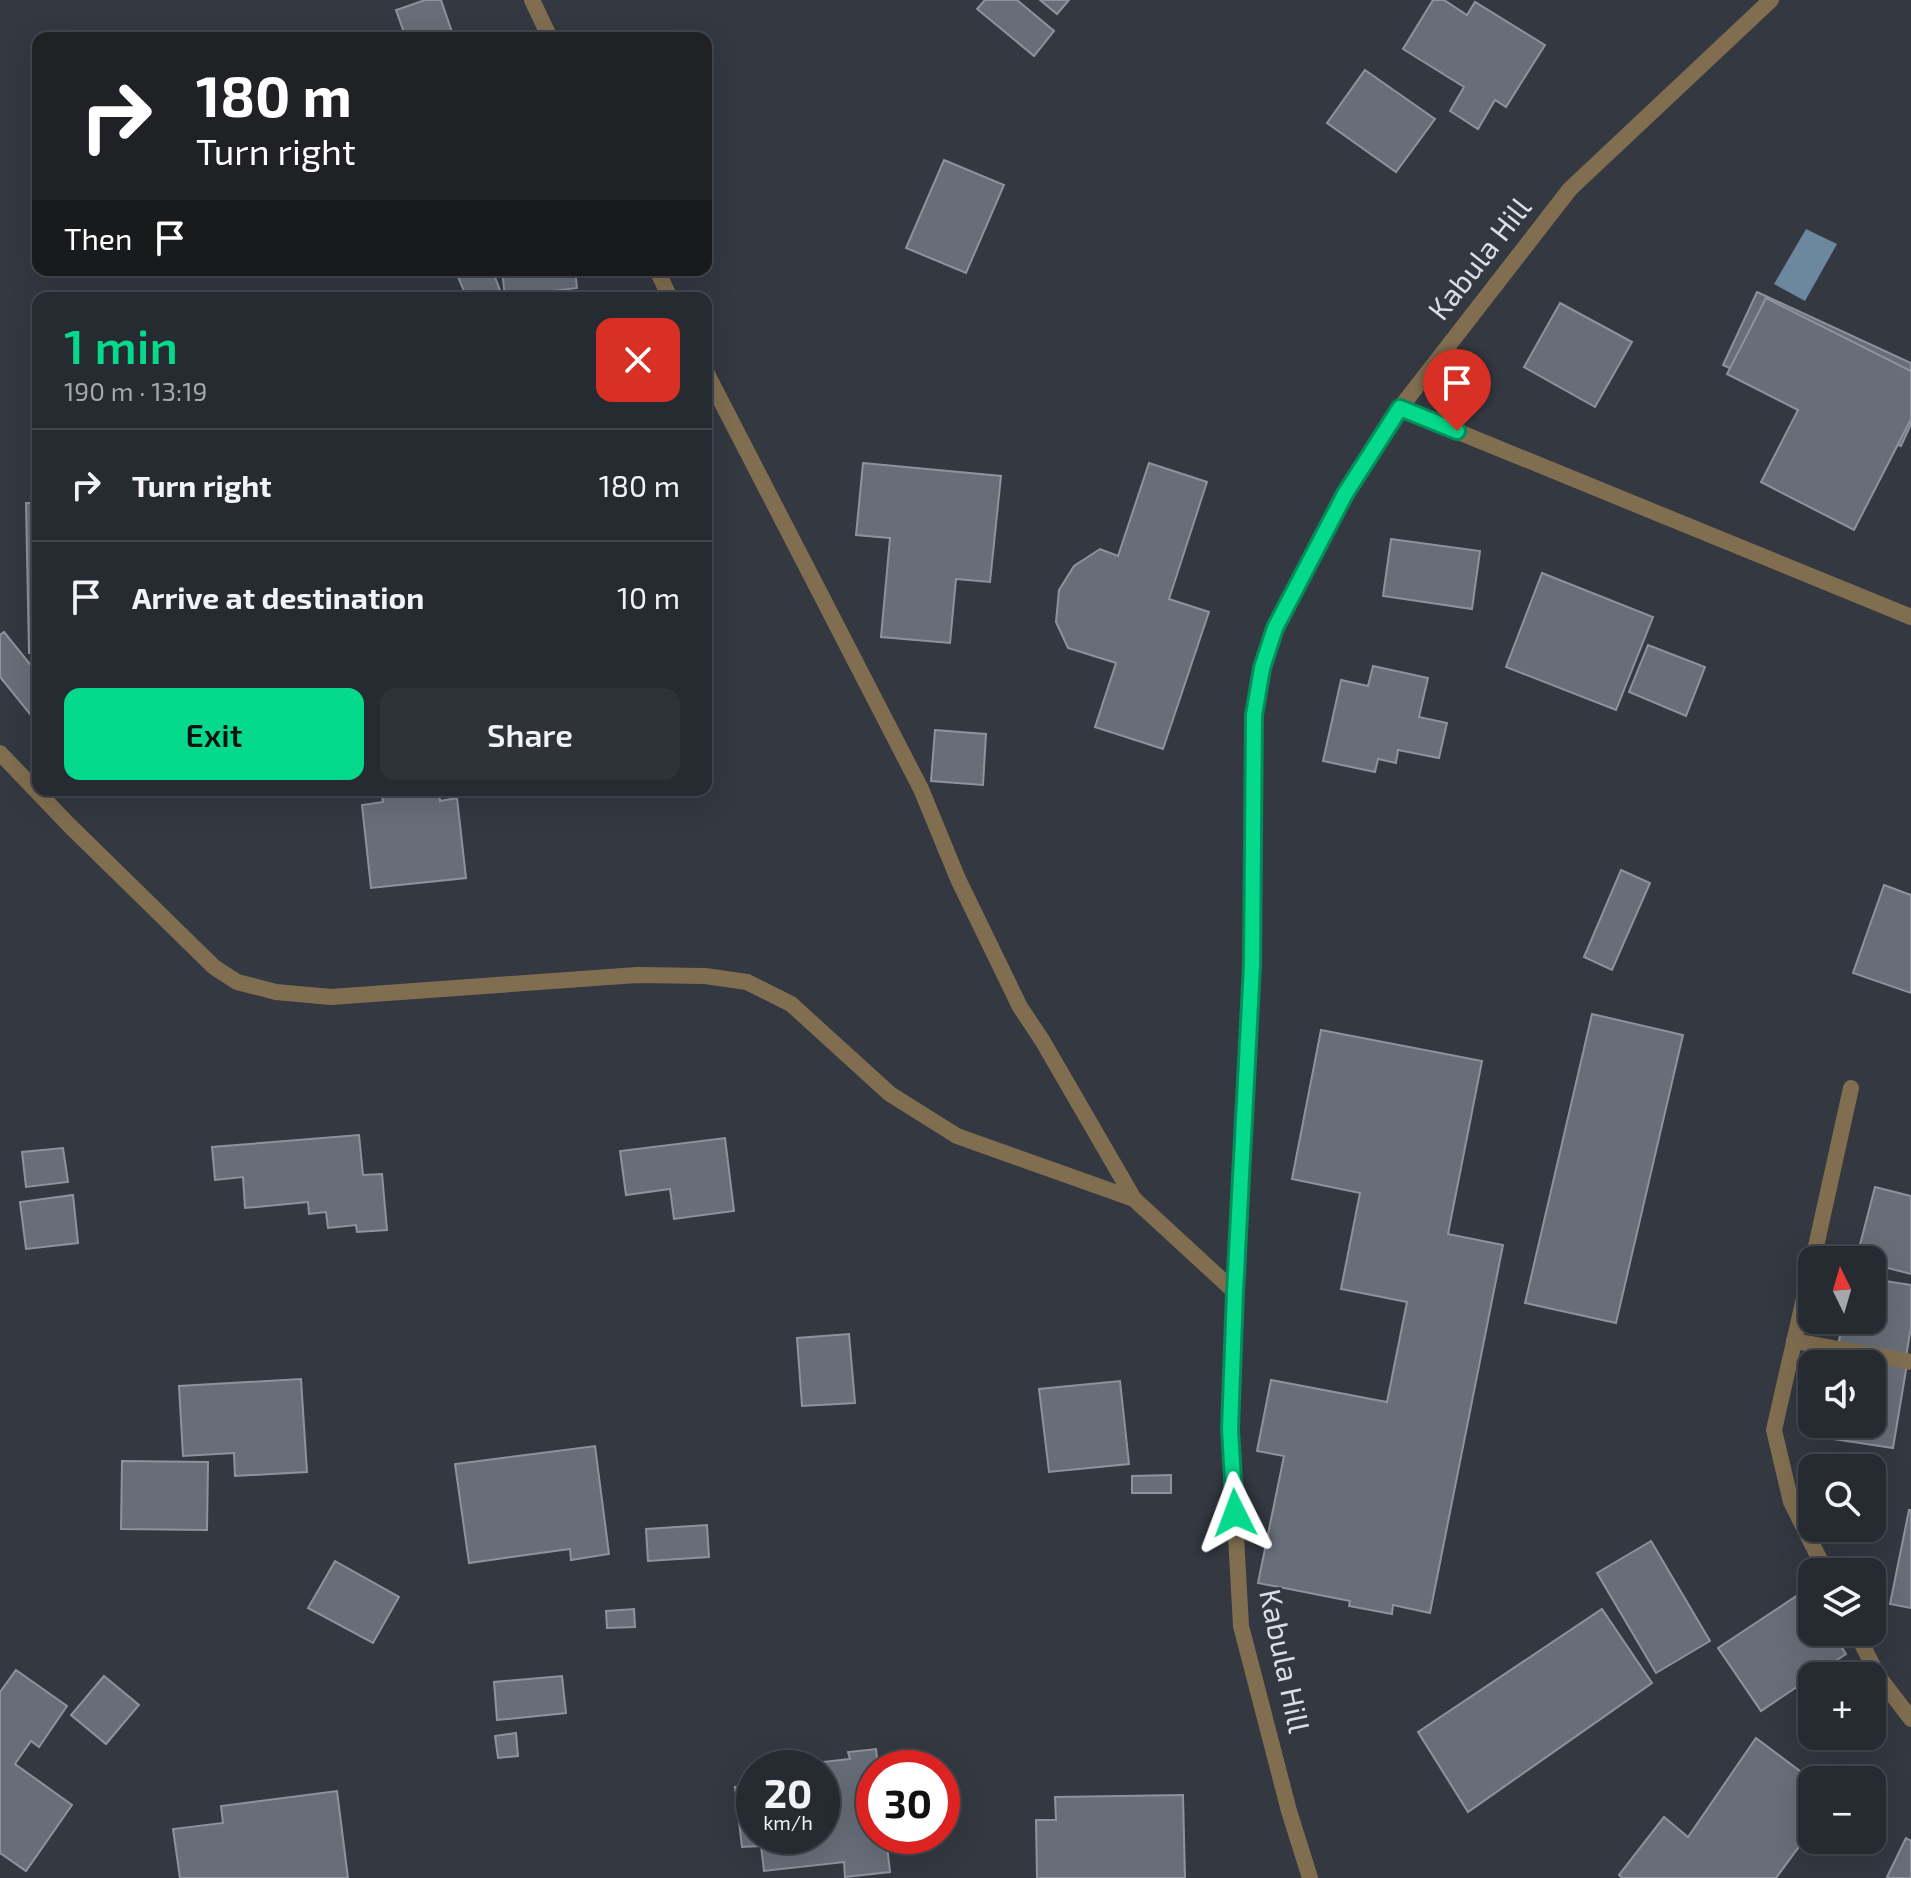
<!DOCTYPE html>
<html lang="en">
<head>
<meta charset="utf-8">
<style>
  :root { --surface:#262a31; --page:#2e3239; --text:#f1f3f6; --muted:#a4a7ab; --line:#42464d; --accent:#05d98b }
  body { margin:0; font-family:"Exo 2",sans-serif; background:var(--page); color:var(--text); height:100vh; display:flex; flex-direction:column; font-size:30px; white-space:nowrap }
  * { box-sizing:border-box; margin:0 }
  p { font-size:26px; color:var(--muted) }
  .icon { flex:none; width:44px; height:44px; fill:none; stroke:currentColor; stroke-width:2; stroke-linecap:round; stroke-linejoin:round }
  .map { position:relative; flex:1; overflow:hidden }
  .drawer { position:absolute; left:32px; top:292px; width:680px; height:504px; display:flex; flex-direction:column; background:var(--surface); border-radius:16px; box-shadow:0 8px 32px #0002,0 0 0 2px var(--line) }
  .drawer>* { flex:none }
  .top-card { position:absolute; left:32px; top:32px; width:680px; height:244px; border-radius:16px; box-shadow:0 8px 32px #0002,0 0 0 2px var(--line); background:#202124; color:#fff; overflow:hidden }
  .needle { width:52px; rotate:355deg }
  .buttons { position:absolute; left:1798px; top:1246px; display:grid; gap:16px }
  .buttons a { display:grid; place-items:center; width:88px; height:88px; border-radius:16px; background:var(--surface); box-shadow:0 8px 32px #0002,0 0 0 2px var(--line); font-size:40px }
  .speed { position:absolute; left:736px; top:1750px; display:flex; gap:16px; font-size:40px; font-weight:700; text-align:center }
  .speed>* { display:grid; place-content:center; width:104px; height:104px; border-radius:50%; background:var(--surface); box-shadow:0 8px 32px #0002,0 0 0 2px var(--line); line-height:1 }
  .speed small { font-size:20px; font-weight:400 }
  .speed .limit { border:12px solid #d22; background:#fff; color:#111 }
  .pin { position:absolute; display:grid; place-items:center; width:68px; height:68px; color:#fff; margin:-82px -34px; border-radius:50% 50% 50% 0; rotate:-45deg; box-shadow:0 0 8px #0007 }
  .pin .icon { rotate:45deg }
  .me { position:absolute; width:88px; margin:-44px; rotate:357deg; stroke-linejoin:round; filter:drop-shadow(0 0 6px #0008) }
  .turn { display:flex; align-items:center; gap:28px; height:168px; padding:0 32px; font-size:36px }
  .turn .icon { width:104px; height:104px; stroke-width:2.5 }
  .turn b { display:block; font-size:56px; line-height:68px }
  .then { display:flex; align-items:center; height:76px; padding:0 32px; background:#0003; gap:16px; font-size:30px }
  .round { display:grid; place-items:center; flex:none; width:84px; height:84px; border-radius:16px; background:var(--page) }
  .headline { display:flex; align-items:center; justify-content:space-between; height:136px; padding:0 32px }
  h1 { font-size:48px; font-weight:600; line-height:60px; color:var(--accent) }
  .primary-button { display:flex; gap:16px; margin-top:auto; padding:16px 32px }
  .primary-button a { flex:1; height:92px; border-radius:16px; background:var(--accent); color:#111; font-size:32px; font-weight:600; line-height:92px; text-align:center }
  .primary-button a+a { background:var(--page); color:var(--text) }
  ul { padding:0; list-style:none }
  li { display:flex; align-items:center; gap:24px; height:112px; padding:0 32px; border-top:2px solid var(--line) }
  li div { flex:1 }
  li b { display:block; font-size:30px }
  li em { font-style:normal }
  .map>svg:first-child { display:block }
</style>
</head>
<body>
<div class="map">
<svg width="1911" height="1878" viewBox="0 0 1911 1878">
  <rect width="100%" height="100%" fill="#333841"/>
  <path fill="#6b889e" d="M 1806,229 L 1837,244 L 1805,301 L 1774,284 Z"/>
  <g fill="#686e78" stroke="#8d939e" stroke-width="2">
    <path d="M 425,0 L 441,0 L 454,38 L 406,38 L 396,10 Z"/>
    <path d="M 985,0 L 1017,0 L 1054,31 L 1034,56 L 977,9 Z"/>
    <path d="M 1040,0 L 1069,0 L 1057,14 Z"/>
    <path d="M 1433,0 L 1444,0 L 1467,15 L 1475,2 L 1545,45 L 1506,107 L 1495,100 L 1478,129 L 1450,111 L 1464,87 L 1403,49 Z"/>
    <path d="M 1365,70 L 1435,119 L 1396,172 L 1327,123 Z"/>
    <path d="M 944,160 L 1004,185 L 966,273 L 906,248 Z"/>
    <path d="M 455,270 L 492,270 L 500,290 L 482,298 L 467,298 Z"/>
    <path d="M 502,270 L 575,270 L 577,288 L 505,297 Z"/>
    <path d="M 1757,292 L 1911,363 L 1911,424 L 1901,446 L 1893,443 L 1855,526 L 1773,488 L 1812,406 L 1723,365 Z"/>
    <path d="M 1766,298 L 1911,371 L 1911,419 L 1854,530 L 1761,482 L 1798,410 L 1727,374 Z"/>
    <path d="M 1560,303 L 1632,342 L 1595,407 L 1524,367 Z"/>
    <path d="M 863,463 L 1001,476 L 990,582 L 956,579 L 950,643 L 881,637 L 890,538 L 856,535 Z"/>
    <path d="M 1149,463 L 1207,482 L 1169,599 L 1209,612 L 1163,749 L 1095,727 L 1116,663 L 1068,648 L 1056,622 L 1059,590 L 1074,566 L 1100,549 L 1118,556 Z"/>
    <path d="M 26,503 L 38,503 L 38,653 L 29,653 Z"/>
    <path d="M 1391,539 L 1480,551 L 1472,609 L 1383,596 Z"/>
    <path d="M 1542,573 L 1653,617 L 1616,710 L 1506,667 Z"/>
    <path d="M 4,632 L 38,674 L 38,724 L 0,677 L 0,635 Z"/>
    <path d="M 1648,645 L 1705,667 L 1686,716 L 1629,692 Z"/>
    <path d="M 1373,666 L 1428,678 L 1419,717 L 1447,723 L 1439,758 L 1398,750 L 1396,763 L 1378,759 L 1375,772 L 1323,761 L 1341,680 L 1368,686 Z"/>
    <path d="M 935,730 L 986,734 L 983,785 L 931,781 Z"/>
    <path d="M 381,790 L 439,790 L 440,801 L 457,798 L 466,878 L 371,888 L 362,805 L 383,802 Z"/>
    <path d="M 1621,870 L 1650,883 L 1612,970 L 1584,957 Z"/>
    <path d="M 1884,885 L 1911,895 L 1911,993 L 1853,973 Z"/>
    <path d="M 1592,1014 L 1683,1035 L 1616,1323 L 1525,1303 Z"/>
    <path d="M 1321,1030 L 1482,1061 L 1448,1234 L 1503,1245 L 1430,1613 L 1393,1605 L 1392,1614 L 1349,1606 L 1350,1601 L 1258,1583 L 1284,1456 L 1257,1451 L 1271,1380 L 1387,1402 L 1407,1302 L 1341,1289 L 1360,1193 L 1292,1179 Z"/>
    <path d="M 359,1135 L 363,1175 L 382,1174 L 387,1230 L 357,1232 L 356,1225 L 328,1228 L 326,1212 L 309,1214 L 308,1202 L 245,1208 L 243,1177 L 215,1180 L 212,1147 Z"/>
    <path d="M 725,1138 L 734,1211 L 674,1219 L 670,1189 L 626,1195 L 620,1151 Z"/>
    <path d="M 63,1148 L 68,1182 L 26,1187 L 22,1152 Z"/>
    <path d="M 1875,1187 L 1911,1196 L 1911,1274 L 1872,1264 L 1872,1260 L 1856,1260 Z"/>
    <path d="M 73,1195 L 78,1243 L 26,1249 L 20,1202 Z"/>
    <path d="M 1872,1279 L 1911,1285 L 1911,1327 L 1906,1357 L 1838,1346 L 1843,1320 L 1872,1320 Z"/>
    <path d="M 849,1334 L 855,1403 L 802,1406 L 797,1338 Z"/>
    <path d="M 1833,1353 L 1907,1364 L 1893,1448 L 1820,1437 L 1822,1424 L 1872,1424 L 1872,1364 L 1831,1364 Z"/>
    <path d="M 301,1379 L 307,1472 L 235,1476 L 234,1453 L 183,1456 L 179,1386 Z"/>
    <path d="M 1120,1381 L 1129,1464 L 1049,1472 L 1039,1389 Z"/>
    <path d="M 595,1446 L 609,1554 L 571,1560 L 570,1549 L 469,1563 L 455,1464 Z"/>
    <path d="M 122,1461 L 208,1462 L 207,1530 L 121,1529 Z"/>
    <path d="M 1171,1475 L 1171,1493 L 1132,1493 L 1132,1476 Z"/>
    <path d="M 1909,1510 L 1911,1510 L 1911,1608 L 1890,1604 Z"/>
    <path d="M 707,1525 L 709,1557 L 648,1561 L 646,1529 Z"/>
    <path d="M 1651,1541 L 1710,1641 L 1656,1673 L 1597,1573 Z"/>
    <path d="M 335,1561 L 399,1597 L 373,1643 L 308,1608 Z"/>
    <path d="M 1804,1591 L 1812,1603 L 1812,1632 L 1832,1632 L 1846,1654 L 1761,1711 L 1718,1648 Z"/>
    <path d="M 634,1609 L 635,1627 L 607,1628 L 606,1611 Z"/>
    <path d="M 1602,1609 L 1652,1683 L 1468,1812 L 1418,1732 Z"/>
    <path d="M 16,1670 L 67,1706 L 39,1747 L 31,1741 L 15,1764 L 72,1805 L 26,1871 L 0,1853 L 0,1692 Z"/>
    <path d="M 104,1676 L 139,1705 L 106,1744 L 71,1715 Z"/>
    <path d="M 562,1676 L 566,1713 L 497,1720 L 494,1682 Z"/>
    <path d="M 516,1733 L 518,1756 L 498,1758 L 495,1736 Z"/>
    <path d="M 1756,1738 L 1812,1780 L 1812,1829 L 1776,1878 L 1622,1878 L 1619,1875 L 1664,1817 L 1688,1837 Z"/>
    <path d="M 876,1749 L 878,1768 L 874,1768 L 874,1836 L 886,1836 L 890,1872 L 845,1877 L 844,1862 L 764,1871 L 761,1846 L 742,1847 L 735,1787 L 754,1785 L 754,1836 L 822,1836 L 822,1768 L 769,1768 L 850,1759 L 848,1752 Z"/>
    <path d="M 337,1791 L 348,1878 L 180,1878 L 173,1829 L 223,1823 L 221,1806 Z"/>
    <path d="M 1183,1795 L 1185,1878 L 1037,1878 L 1036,1820 L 1056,1820 L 1055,1797 Z"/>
    <path d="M 1906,1838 L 1911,1841 L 1911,1878 L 1890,1878 L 1887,1877 Z"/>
  </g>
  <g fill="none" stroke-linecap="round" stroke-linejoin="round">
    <g stroke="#816e51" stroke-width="16">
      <path d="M 1400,408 L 1911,617"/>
      <path d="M 1794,1341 L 1911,1362"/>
    </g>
    <g stroke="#816e51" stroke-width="16">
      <path d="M 532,0 L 550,38"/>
      <path d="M 657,270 L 670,298"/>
      <path d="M 706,372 L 921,789 L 958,879 L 1020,1007 L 1042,1040 L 1134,1199"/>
      <path d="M 0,753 L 69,825 L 214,967 L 237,982 L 276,992 L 331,997 L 637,975 L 705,976 L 747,982 L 791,1004 L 890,1094 L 957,1136 L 1134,1199 L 1235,1292"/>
      <path d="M 1813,1260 L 1851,1088"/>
      <path d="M 1812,1263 L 1774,1430 L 1791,1502 L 1826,1572"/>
      <path d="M 1856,1632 L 1878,1676 L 1911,1719"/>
      <path d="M 1310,1878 L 1289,1811 L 1241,1626 L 1230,1429 L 1252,965 L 1254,715 L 1262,668 L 1275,628 L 1308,564 L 1345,494 L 1400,408 L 1570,189 L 1771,0"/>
    </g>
  </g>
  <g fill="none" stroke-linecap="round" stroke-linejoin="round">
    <defs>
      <path id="route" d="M 1235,1513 L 1230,1429 L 1235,1292 L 1252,965 L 1254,715 L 1262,668 L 1275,628 L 1345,494 L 1400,408 L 1457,431"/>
    </defs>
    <use href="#route" stroke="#038d5a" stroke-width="20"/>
    <use href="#route" stroke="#05d98b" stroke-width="14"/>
  </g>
  <g text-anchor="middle" stroke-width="6" stroke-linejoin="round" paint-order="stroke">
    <g font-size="30" fill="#dadee4" stroke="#333841">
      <text transform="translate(1480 259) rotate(-52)" y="10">Kabula Hill</text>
      <text transform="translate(1284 1661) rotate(78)" y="10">Kabula Hill</text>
    </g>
  </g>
</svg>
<div class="buttons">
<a><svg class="needle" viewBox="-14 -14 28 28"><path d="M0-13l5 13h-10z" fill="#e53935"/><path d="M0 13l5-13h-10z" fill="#a4a7ab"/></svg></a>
<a><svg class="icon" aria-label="sound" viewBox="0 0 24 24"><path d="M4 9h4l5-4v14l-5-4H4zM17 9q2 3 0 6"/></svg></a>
<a><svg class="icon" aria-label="search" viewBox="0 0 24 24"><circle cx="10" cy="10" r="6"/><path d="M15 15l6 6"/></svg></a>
<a><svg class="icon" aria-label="layers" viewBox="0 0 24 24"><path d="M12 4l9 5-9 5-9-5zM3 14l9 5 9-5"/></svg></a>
<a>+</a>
<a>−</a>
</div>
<div class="speed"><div>20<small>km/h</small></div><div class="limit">30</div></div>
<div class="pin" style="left:1457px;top:431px;background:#d93025"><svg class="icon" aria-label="arrive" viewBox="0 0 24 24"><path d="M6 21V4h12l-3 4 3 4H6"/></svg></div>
<svg class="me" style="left:1235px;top:1513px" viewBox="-20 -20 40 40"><path d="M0-17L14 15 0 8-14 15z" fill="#05d98b" stroke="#fff" stroke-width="4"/></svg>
<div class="top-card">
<div class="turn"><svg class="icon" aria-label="right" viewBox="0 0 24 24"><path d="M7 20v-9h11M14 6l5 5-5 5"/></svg><div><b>180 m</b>Turn right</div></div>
<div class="then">Then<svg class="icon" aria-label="arrive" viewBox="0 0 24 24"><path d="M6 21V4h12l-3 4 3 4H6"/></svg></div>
</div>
<section class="drawer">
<div class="headline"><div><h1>1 min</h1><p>190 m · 13:19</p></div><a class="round" style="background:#d93025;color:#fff"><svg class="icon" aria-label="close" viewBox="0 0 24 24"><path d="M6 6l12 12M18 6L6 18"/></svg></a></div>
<ul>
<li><svg class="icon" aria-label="right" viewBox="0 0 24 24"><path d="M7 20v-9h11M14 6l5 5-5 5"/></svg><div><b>Turn right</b></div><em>180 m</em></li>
<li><svg class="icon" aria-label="arrive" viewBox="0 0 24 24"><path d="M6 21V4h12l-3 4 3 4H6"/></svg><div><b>Arrive at destination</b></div><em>10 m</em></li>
</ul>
<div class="primary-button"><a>Exit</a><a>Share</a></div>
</section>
</div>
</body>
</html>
